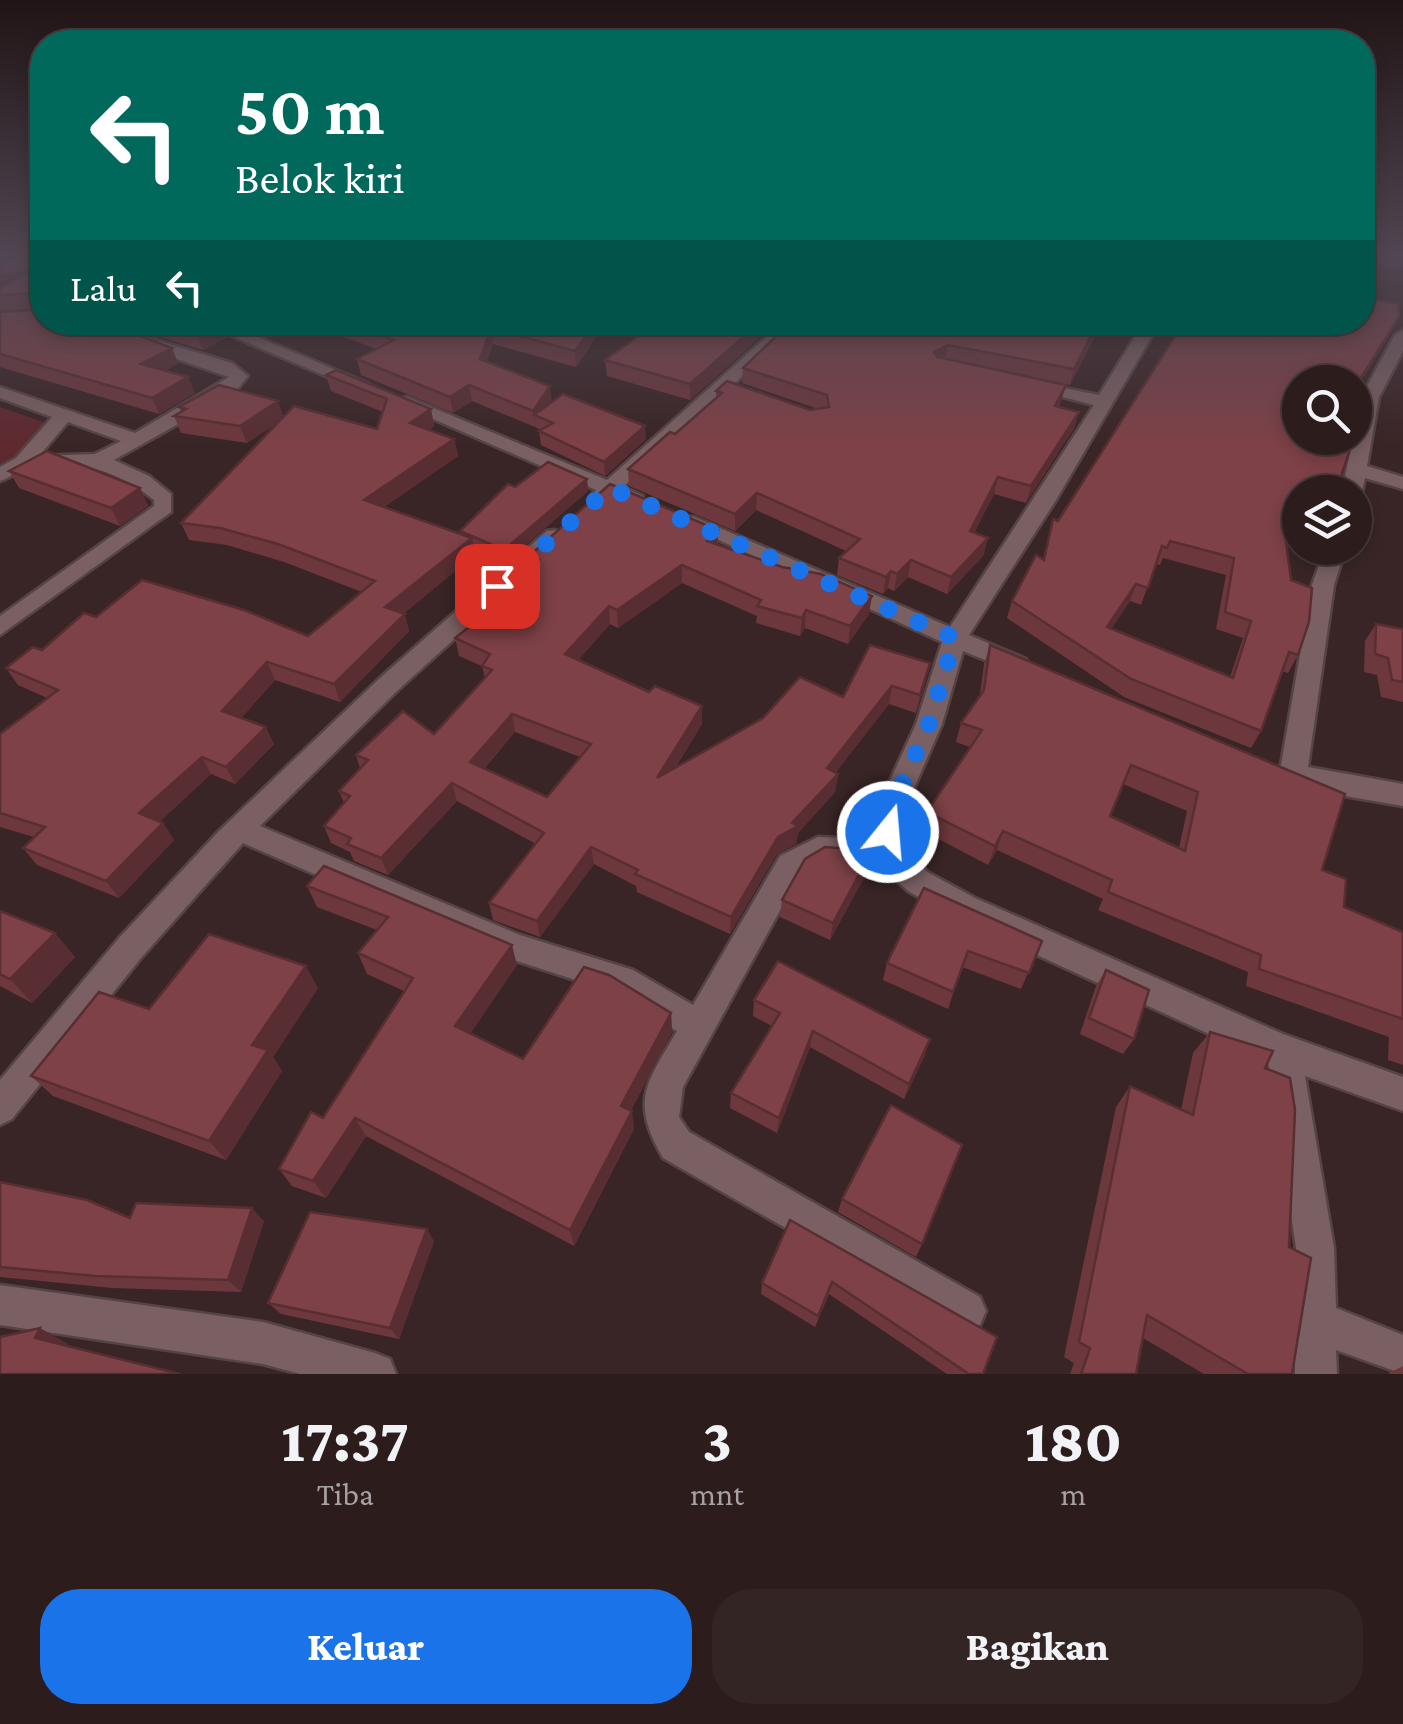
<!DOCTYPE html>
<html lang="id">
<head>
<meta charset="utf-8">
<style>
  :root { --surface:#2c1c1c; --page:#342525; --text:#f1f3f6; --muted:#a6a1a3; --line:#483a3b; --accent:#1a73e8 }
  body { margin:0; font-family:"Crimson Pro",serif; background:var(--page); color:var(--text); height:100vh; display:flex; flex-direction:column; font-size:38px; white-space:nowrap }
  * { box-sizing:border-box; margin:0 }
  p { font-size:32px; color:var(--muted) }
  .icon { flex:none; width:55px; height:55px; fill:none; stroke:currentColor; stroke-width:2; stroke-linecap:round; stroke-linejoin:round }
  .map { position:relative; height:1374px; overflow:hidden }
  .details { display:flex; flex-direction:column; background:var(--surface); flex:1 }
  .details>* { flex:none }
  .hud { position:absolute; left:30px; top:30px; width:1345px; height:305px; border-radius:40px; box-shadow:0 5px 15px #0003,0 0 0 2px var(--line); background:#00695c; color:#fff; overflow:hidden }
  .tools { position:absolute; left:1282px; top:365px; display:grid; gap:20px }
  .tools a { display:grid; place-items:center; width:90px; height:90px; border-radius:50%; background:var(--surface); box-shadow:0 5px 15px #0003,0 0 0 2px var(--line); font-size:50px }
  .pin { position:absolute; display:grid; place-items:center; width:85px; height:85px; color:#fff; margin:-42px; border-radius:20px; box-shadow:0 5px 15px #0006 }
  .me { position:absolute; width:110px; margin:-55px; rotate:17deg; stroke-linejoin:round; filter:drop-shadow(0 0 8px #0008) }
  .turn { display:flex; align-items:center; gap:35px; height:210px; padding:0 40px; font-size:45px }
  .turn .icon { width:130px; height:130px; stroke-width:2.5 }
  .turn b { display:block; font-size:70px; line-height:85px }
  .then { display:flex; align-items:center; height:95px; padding:0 40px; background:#0003; gap:20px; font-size:38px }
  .eta { display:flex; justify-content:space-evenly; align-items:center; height:170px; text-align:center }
  .eta b { font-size:60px; font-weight:800; line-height:70px }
  .cta { display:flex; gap:20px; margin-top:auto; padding:20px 40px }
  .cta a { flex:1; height:115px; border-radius:40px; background:var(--accent); color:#fff; font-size:40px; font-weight:800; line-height:115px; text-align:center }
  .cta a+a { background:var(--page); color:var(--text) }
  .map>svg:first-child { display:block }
</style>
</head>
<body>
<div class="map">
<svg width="1403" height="1374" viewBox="0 0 1403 1374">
  <rect width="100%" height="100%" fill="#3a2526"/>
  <path fill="#5f292f" d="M 0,407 L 63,429 L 0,464 Z"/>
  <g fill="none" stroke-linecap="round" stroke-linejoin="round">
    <defs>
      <g id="street">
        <path d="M 69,322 L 96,322 L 232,363 L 248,376 L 235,392 L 114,460 L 149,476 L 171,494 L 171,512 L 0,635 L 0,616 L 154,506 L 154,500 C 119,471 75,457 29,468 C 19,470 10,478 0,481 L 0,467 L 16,458 L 52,417 L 0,398 L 0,387 L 135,433 L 229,377 ZM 68,422 L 121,441 L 95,454 L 39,456 Z"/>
        <path d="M 199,322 L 222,322 L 369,384 L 354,388 Z"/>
        <path d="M 783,322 L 801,322 L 623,487 L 643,496 L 643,504 L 636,506 L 612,497 L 600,503 L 593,501 L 590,497 L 596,490 L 392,401 L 407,397 L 607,480 Z"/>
        <path d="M 1144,322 L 1160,322 L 1056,500 L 969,635 L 1026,659 L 1029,665 L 1017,673 L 963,651 L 942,724 L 904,811 L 900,848 L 929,873 L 975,898 L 1283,1034 L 1403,1077 L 1403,1111 L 1305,1076 L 1334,1248 L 1336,1308 L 1403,1335 L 1403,1374 L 1336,1350 L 1337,1374 L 1295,1374 L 1296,1248 L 1268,1061 L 954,917 L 908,891 L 878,864 L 822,861 L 800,874 L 683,1087 L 679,1117 L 689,1132 L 980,1297 L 986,1311 L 980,1325 L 966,1331 L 663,1158 C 630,1101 646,1084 677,1031 L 613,992 L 504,957 L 243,843 L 141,958 L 12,1119 L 0,1125 L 0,1080 L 119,938 L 219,831 L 380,678 L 547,531 L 555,530 L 566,536 L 563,541 L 398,690 L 260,826 L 520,935 L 633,970 L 693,1005 L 780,856 L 818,837 L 872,839 L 876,811 L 916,724 L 942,642 L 677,521 L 680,517 L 694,517 L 950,627 L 1094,405 L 1024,387 L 1033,382 L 1099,395 Z"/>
        <path d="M 1403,330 L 1403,351 L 1379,397 L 1367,466 L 1403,477 L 1403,489 L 1365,478 L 1362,492 L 1355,497 L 1355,492 L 1342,492 L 1361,397 L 1395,335 Z"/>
        <path d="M 1325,548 L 1346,548 L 1334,585 L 1308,767 L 1403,784 L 1403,806 L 1293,787 L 1276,781 L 1272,774 L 1281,765 L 1312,585 Z"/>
        <path d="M 0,1285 L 263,1322 L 375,1353 L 390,1359 L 396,1374 L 300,1374 L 263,1364 L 0,1325 Z"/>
      </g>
    </defs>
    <use href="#street" stroke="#564445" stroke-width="5"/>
    <use href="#street" fill="#7a6062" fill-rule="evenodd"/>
  </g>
  <g fill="#6c383d" fill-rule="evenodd">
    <path d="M 0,253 L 42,253 L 42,322 L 178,363 L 165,371 L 195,393 L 159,414 L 0,367 L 0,312 L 35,309 L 0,310 Z"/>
    <path d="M 1373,253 L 1403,253 L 1403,264 L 1401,269 L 1372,265 Z"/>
    <path d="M 111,322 L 221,322 L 226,338 L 203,350 Z"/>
    <path d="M 301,322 L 606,322 L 576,367 L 493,344 L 487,362 L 552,401 L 646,439 L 605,476 L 541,445 L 539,431 L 541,430 L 535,427 L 472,401 L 453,413 L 361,375 L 357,359 L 377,349 Z"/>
    <path d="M 777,322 L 690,400 L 607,376 L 605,360 Z"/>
    <path d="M 930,322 L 1102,322 L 1070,385 L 1022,376 L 1066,385 L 1059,407 L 1079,412 L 1074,428 L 1026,503 L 994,494 L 974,533 L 988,538 L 983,556 L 947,594 L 908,577 L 894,591 L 888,588 L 883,594 L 837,575 L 839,558 L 846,551 L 756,510 L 735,531 L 629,486 L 628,469 L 675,434 L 716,398 L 716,391 L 810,410 L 818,409 L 742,383 L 743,368 L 933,324 Z"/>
    <path d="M 1160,322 L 1362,322 L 1391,332 L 1355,391 L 1355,382 L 1300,382 L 1300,533 L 1293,547 L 1286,545 L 1298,655 L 1288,673 L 1282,671 L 1261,731 L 1251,748 L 1124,697 L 1007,618 L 1012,601 L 1043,560 L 1053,519 L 1058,521 L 1178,332 L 1161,328 ZM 1163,558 L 1226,575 L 1216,629 L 1243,638 L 1230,677 L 1111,629 L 1130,601 L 1141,605 L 1156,564 L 1160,565 Z"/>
    <path d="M 326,375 L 431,409 L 434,426 L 429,430 L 454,439 L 458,456 L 384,507 L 461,534 L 460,531 L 515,487 L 587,479 L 588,491 L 506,562 L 474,548 L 475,555 L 404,613 L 409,631 L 340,702 L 275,680 L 241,718 L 274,744 L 235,784 L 211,774 L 160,821 L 163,823 L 174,840 L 119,898 L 37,865 L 23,848 L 34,837 L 0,827 L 0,734 L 47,698 L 18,685 L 6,668 L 42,650 L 96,617 L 308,636 L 362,592 L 284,562 L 227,545 L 189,540 L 181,523 L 280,421 L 247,443 L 181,433 L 174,416 L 181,412 L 179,407 L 283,417 L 377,429 L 383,412 L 331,391 Z"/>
    <path d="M 9,471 L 140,488 L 148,506 L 120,526 L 19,488 Z"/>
    <path d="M 718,530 L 718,544 L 869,614 L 848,644 L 805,628 L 800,636 L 756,623 L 757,616 L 682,583 L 618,628 L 610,624 L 578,660 L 702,724 L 675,768 L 843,697 L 870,645 L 926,681 L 916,713 L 889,704 L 835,773 L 838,774 L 835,792 L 798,833 L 796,844 L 777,854 L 730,934 L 637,892 L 636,886 L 594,864 L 540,937 L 493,920 L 489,903 L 536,844 L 457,801 L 388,875 L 354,861 L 350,852 L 331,843 L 324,826 L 344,803 L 339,791 L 360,768 L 356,755 L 434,734 L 485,678 L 482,666 L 459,656 L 455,638 L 485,623 L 531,569 L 529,556 ZM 515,732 L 580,757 L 547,797 L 484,769 Z"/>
    <path d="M 1376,624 L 1403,629 L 1403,702 L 1381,697 L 1377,675 L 1364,672 L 1365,641 Z"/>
    <path d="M 990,645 L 1322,870 L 1344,907 L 1403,932 L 1403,1065 L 1388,1060 L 1389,1037 L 1246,986 L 1248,972 L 1098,910 L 1103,899 L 997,850 L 988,865 L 923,831 L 927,812 L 970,747 L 956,742 L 961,723 L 980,694 L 984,664 ZM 1123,784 L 1187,811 L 1179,848 L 1110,816 Z"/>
    <path d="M 866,874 L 830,940 L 780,917 L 782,900 Z"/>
    <path d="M 307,886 L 517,965 L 470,1033 L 523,1059 L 671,1013 L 672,1032 L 631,1110 L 634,1129 L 574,1246 L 366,1136 L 326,1198 L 292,1186 L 279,1169 L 323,1118 L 404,991 L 367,974 L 358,953 L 377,930 L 317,907 Z"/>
    <path d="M 924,888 L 1042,941 L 1021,989 L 962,967 L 948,1009 L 883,980 L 887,963 Z"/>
    <path d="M 0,911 L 75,957 L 32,1003 L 0,986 Z"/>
    <path d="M 1106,970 L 1134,1039 L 1123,1054 L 1080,1034 L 1096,986 Z"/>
    <path d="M 318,988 L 273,1057 L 282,1071 L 226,1160 L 53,1096 L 31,1076 L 149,1009 Z"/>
    <path d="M 754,1000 L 925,1055 L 904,1099 L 810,1047 L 777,1133 L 730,1108 L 731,1093 L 772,1026 L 753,1016 Z"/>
    <path d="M 1210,1032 L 1265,1068 L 1289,1247 L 1292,1374 L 1204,1374 L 1143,1338 L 1136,1374 L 1070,1374 L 1074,1363 L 1064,1357 L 1116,1107 L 1130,1086 L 1181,1110 L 1193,1053 Z"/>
    <path d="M 0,1182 L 130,1218 L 264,1221 L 241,1292 L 112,1288 L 0,1277 Z"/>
    <path d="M 842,1199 L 922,1244 L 916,1257 L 838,1212 Z"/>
    <path d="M 790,1220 L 983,1374 L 947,1374 L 829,1294 L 815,1327 L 761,1294 L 762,1283 Z"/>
    <path d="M 434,1241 L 399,1339 L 281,1314 L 268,1303 Z"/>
    <path d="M 1403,1366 L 1403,1374 L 1389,1374 L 1389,1373 Z"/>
  </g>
  <g fill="#582e32">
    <path d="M 34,268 L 0,293 L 0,277 Z"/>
    <path d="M 1399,317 L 1391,332 L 1355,391 L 1357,384 Z"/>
    <path d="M 221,322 L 226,338 L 203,350 L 197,335 Z"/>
    <path d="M 595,322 L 606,322 L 576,367 L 575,351 Z"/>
    <path d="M 760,322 L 777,322 L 690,400 L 690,384 Z"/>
    <path d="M 1098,322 L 1102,322 L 1070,385 L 1074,369 Z"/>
    <path d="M 491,328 L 493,344 L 483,375 L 480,359 Z"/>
    <path d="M 948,345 L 945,360 L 931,368 L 934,352 Z"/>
    <path d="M 172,348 L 178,363 L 148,380 L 141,364 Z"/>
    <path d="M 188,377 L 195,393 L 159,414 L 152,398 Z"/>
    <path d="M 469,385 L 472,401 L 453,413 L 450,397 Z"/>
    <path d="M 1066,385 L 1061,401 L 1051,422 L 1055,406 Z"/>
    <path d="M 550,386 L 552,402 L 534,415 L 535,428 L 533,411 Z"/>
    <path d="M 278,401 L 284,418 L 247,443 L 240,426 Z"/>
    <path d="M 431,409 L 434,426 L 414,440 L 410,423 Z"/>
    <path d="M 1079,412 L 1074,428 L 1026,503 L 1031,486 Z"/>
    <path d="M 645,426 L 646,439 L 605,476 L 604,462 Z"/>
    <path d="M 454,439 L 458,456 L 369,517 L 364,500 Z"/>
    <path d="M 998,477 L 994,494 L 966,548 L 970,531 Z"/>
    <path d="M 587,479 L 588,491 L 506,562 L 504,550 Z"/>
    <path d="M 140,488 L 148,506 L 120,526 L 111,508 Z"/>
    <path d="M 757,493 L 756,510 L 735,531 L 735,514 Z"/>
    <path d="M 718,530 L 717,548 L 707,541 Z"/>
    <path d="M 472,538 L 475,555 L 390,625 L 385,607 Z"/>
    <path d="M 988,538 L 983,556 L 947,594 L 951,577 Z"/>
    <path d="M 911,560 L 908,577 L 894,591 L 897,574 Z"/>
    <path d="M 682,565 L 682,583 L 618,628 L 617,610 Z"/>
    <path d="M 891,571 L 888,588 L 883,594 L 886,577 Z"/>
    <path d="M 1136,584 L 1130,601 L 1101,644 L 1107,627 Z"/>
    <path d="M 872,596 L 869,614 L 848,644 L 850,626 Z"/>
    <path d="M 609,606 L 610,624 L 568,672 L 565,654 Z"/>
    <path d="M 806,610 L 805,628 L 800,636 L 802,618 Z"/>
    <path d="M 405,614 L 409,631 L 340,702 L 334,684 Z"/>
    <path d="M 267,662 L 275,680 L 231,729 L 222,711 Z"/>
    <path d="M 930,663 L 926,681 L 916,713 L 920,695 Z"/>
    <path d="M 892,686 L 889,704 L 825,786 L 827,768 Z"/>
    <path d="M 702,706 L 702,724 L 657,795 L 657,778 Z"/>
    <path d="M 512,714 L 515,732 L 474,780 L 470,762 Z"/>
    <path d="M 266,727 L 274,744 L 235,784 L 226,767 Z"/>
    <path d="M 202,757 L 211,774 L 150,831 L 139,813 Z"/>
    <path d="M 838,774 L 835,792 L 798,833 L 796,844 L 777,854 L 730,934 L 731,917 L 778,837 Z"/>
    <path d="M 452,783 L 457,801 L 388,875 L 381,858 Z"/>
    <path d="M 163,823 L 174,840 L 119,898 L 106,881 Z"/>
    <path d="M 1003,831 L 997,850 L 988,865 L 995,846 Z"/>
    <path d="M 591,847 L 594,864 L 540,937 L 537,921 Z"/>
    <path d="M 869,856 L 866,874 L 830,940 L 833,923 Z"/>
    <path d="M 55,933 L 75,957 L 32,1003 L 10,979 Z"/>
    <path d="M 512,945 L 517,965 L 462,1046 L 455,1026 Z"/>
    <path d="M 306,966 L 318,988 L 273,1057 L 282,1071 L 226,1160 L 209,1141 L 252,1045 Z"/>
    <path d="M 671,1013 L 672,1032 L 624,1124 L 621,1106 Z"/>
    <path d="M 813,1031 L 810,1047 L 777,1133 L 779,1118 Z"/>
    <path d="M 930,1039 L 925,1055 L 904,1099 L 909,1084 Z"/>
    <path d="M 632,1111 L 634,1129 L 574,1246 L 570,1230 Z"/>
    <path d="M 355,1118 L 366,1136 L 326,1198 L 313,1181 Z"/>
    <path d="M 252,1208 L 264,1221 L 241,1292 L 228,1280 Z"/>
    <path d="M 427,1229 L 434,1241 L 399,1339 L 390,1328 Z"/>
    <path d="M 40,1328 L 68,1344 L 64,1353 L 35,1338 Z"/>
  </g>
  <g fill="#7d4147" stroke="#582e32" stroke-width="2.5" fill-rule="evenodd">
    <path d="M 0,253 L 27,253 L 34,255 L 37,253 L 42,253 L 42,322 L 103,322 L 172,348 L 141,364 L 188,377 L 152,398 L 0,354 L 0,312 L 35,310 L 38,293 L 0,295 L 0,288 L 34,268 L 0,277 Z"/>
    <path d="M 1362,297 L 1399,304 L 1399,317 L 1357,384 L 1325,375 L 1317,382 L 1300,382 L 1300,438 L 1343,438 L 1353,440 L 1336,492 L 1300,492 L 1300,529 L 1284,526 L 1291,580 L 1312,588 L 1309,622 L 1298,655 L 1289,652 L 1261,731 L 1131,679 L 1012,601 L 1036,555 L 1044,560 L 1053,519 L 1058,521 L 1184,322 L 1362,322 ZM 1170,541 L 1234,558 L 1225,612 L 1251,621 L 1233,678 L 1107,627 L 1136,584 L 1148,588 L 1162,546 L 1167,548 Z"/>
    <path d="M 155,322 L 220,322 L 197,335 Z"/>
    <path d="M 342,322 L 595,322 L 575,351 L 491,328 L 480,359 L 550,386 L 533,411 L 469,385 L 450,397 L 357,359 L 394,340 Z"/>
    <path d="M 658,322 L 760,322 L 690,384 L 605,360 Z"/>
    <path d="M 791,322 L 926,322 L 940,325 L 945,322 L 1098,322 L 1074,369 L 948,345 L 934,352 L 937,357 L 1066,385 L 1055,406 L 1079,412 L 1031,486 L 998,477 L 970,531 L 988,538 L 951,577 L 911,560 L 897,574 L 891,571 L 886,577 L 839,558 L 860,539 L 757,493 L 735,514 L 628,469 L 670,432 L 675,434 L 722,393 L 716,391 L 727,381 L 810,410 L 829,407 L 827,395 L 743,368 Z"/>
    <path d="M 336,370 L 431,409 L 410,423 L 454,439 L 364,500 L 472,538 L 385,607 L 405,614 L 334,684 L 267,662 L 222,711 L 266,727 L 226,767 L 202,757 L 139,813 L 163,823 L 106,881 L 23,848 L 45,827 L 0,813 L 0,734 L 58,690 L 6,668 L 33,647 L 42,650 L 84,613 L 96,617 L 142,580 L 244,610 L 308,636 L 375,581 L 278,544 L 220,528 L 181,523 L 294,406 L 377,429 L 387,399 L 326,375 Z"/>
    <path d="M 219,385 L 278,401 L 240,426 L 174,416 L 186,409 L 179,407 Z"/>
    <path d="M 563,394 L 645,426 L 604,462 L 539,431 L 553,423 L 534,415 Z"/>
    <path d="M 47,451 L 140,488 L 111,508 L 9,471 Z"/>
    <path d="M 548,462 L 587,479 L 504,550 L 460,531 L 508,484 L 515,487 Z"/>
    <path d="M 610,484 L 718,530 L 707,541 L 782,567 L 821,574 L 872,596 L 850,626 L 806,610 L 802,618 L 757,606 L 761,600 L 682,565 L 617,610 L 609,606 L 565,654 L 649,692 L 655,686 L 702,706 L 657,778 L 763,718 L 800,677 L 843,697 L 870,645 L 930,663 L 920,695 L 892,686 L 827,768 L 838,774 L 792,823 L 798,826 L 778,837 L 731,917 L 635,874 L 638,870 L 591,847 L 537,921 L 489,903 L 544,833 L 452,783 L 381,858 L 347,844 L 351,838 L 324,826 L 350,796 L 339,791 L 368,760 L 356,755 L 403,711 L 434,734 L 492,670 L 482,666 L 490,654 L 455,638 L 478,620 L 485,623 L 539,560 L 529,556 ZM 512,714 L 591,744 L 547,797 L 470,762 Z"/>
    <path d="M 1376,624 L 1403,629 L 1403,682 L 1392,680 L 1388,658 L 1375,654 Z"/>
    <path d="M 990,645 L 1345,794 L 1322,870 L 1346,879 L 1344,907 L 1403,932 L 1403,1019 L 1259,969 L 1261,955 L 1108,892 L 1112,880 L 1003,831 L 995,846 L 927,812 L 982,730 L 961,723 L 984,690 ZM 1131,765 L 1198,792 L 1185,851 L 1110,816 Z"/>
    <path d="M 825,847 L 851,849 L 869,856 L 833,923 L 782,900 L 805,859 Z"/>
    <path d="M 324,866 L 512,945 L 455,1026 L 523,1059 L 584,967 L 609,975 L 671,1013 L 621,1106 L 632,1111 L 570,1230 L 355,1118 L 313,1181 L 279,1169 L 311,1112 L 323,1118 L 413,978 L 358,953 L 388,917 L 307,886 Z"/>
    <path d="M 924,888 L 1042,941 L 1029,973 L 968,951 L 953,992 L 887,963 Z"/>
    <path d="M 0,911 L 55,933 L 10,979 L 0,974 Z"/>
    <path d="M 209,934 L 306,966 L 252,1045 L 268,1050 L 209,1141 L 31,1076 L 99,992 L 149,1009 Z"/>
    <path d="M 778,961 L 930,1039 L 909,1084 L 813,1031 L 779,1118 L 731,1093 L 780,1013 L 754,1000 Z"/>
    <path d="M 1106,970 L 1149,990 L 1134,1039 L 1089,1018 Z"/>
    <path d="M 1210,1032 L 1273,1051 L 1265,1068 L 1290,1078 L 1295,1110 L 1289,1247 L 1311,1258 L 1292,1374 L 1248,1374 L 1147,1315 L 1136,1374 L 1081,1374 L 1090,1348 L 1079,1342 L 1130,1086 L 1193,1115 Z"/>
    <path d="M 891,1105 L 962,1145 L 922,1244 L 842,1199 Z"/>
    <path d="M 0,1182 L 87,1200 L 130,1218 L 136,1203 L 252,1208 L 228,1280 L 95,1276 L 0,1267 Z"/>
    <path d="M 310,1212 L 427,1229 L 390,1328 L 268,1303 Z"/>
    <path d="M 790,1220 L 997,1337 L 983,1374 L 969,1374 L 832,1282 L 818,1316 L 762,1283 Z"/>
    <path d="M 40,1328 L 35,1338 L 180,1374 L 0,1374 L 0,1337 Z"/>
  </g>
  <linearGradient id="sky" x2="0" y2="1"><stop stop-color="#201415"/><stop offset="0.57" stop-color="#4f4652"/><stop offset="1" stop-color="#4f4652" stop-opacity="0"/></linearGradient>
  <rect width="1403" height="445" fill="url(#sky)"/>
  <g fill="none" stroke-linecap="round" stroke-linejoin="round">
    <path stroke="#1a73e8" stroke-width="18" stroke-dasharray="0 32.4" d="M 497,586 L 610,488 L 955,638 L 929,724 L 890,811 L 888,832"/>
  </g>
</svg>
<div class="tools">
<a><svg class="icon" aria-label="search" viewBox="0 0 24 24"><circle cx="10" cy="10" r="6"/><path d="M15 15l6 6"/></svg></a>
<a><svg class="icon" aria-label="layers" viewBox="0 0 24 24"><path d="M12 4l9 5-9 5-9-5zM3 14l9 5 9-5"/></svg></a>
</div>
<div class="pin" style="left:497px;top:586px;background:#d93025"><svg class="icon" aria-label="arrive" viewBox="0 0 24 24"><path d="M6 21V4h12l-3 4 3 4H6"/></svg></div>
<svg class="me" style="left:888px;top:832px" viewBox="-20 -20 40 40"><circle r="17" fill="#1a73e8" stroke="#fff" stroke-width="3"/><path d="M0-11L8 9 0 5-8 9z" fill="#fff"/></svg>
<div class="hud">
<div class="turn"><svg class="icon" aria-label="left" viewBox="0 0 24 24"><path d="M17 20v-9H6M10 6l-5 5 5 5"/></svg><div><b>50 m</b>Belok kiri</div></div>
<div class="then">Lalu<svg class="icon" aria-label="left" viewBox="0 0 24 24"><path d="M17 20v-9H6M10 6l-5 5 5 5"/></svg></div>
</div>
</div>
<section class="details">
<div class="eta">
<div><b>17:37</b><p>Tiba</p></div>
<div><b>3</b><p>mnt</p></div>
<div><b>180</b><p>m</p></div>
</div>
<div class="cta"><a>Keluar</a><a>Bagikan</a></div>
</section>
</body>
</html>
